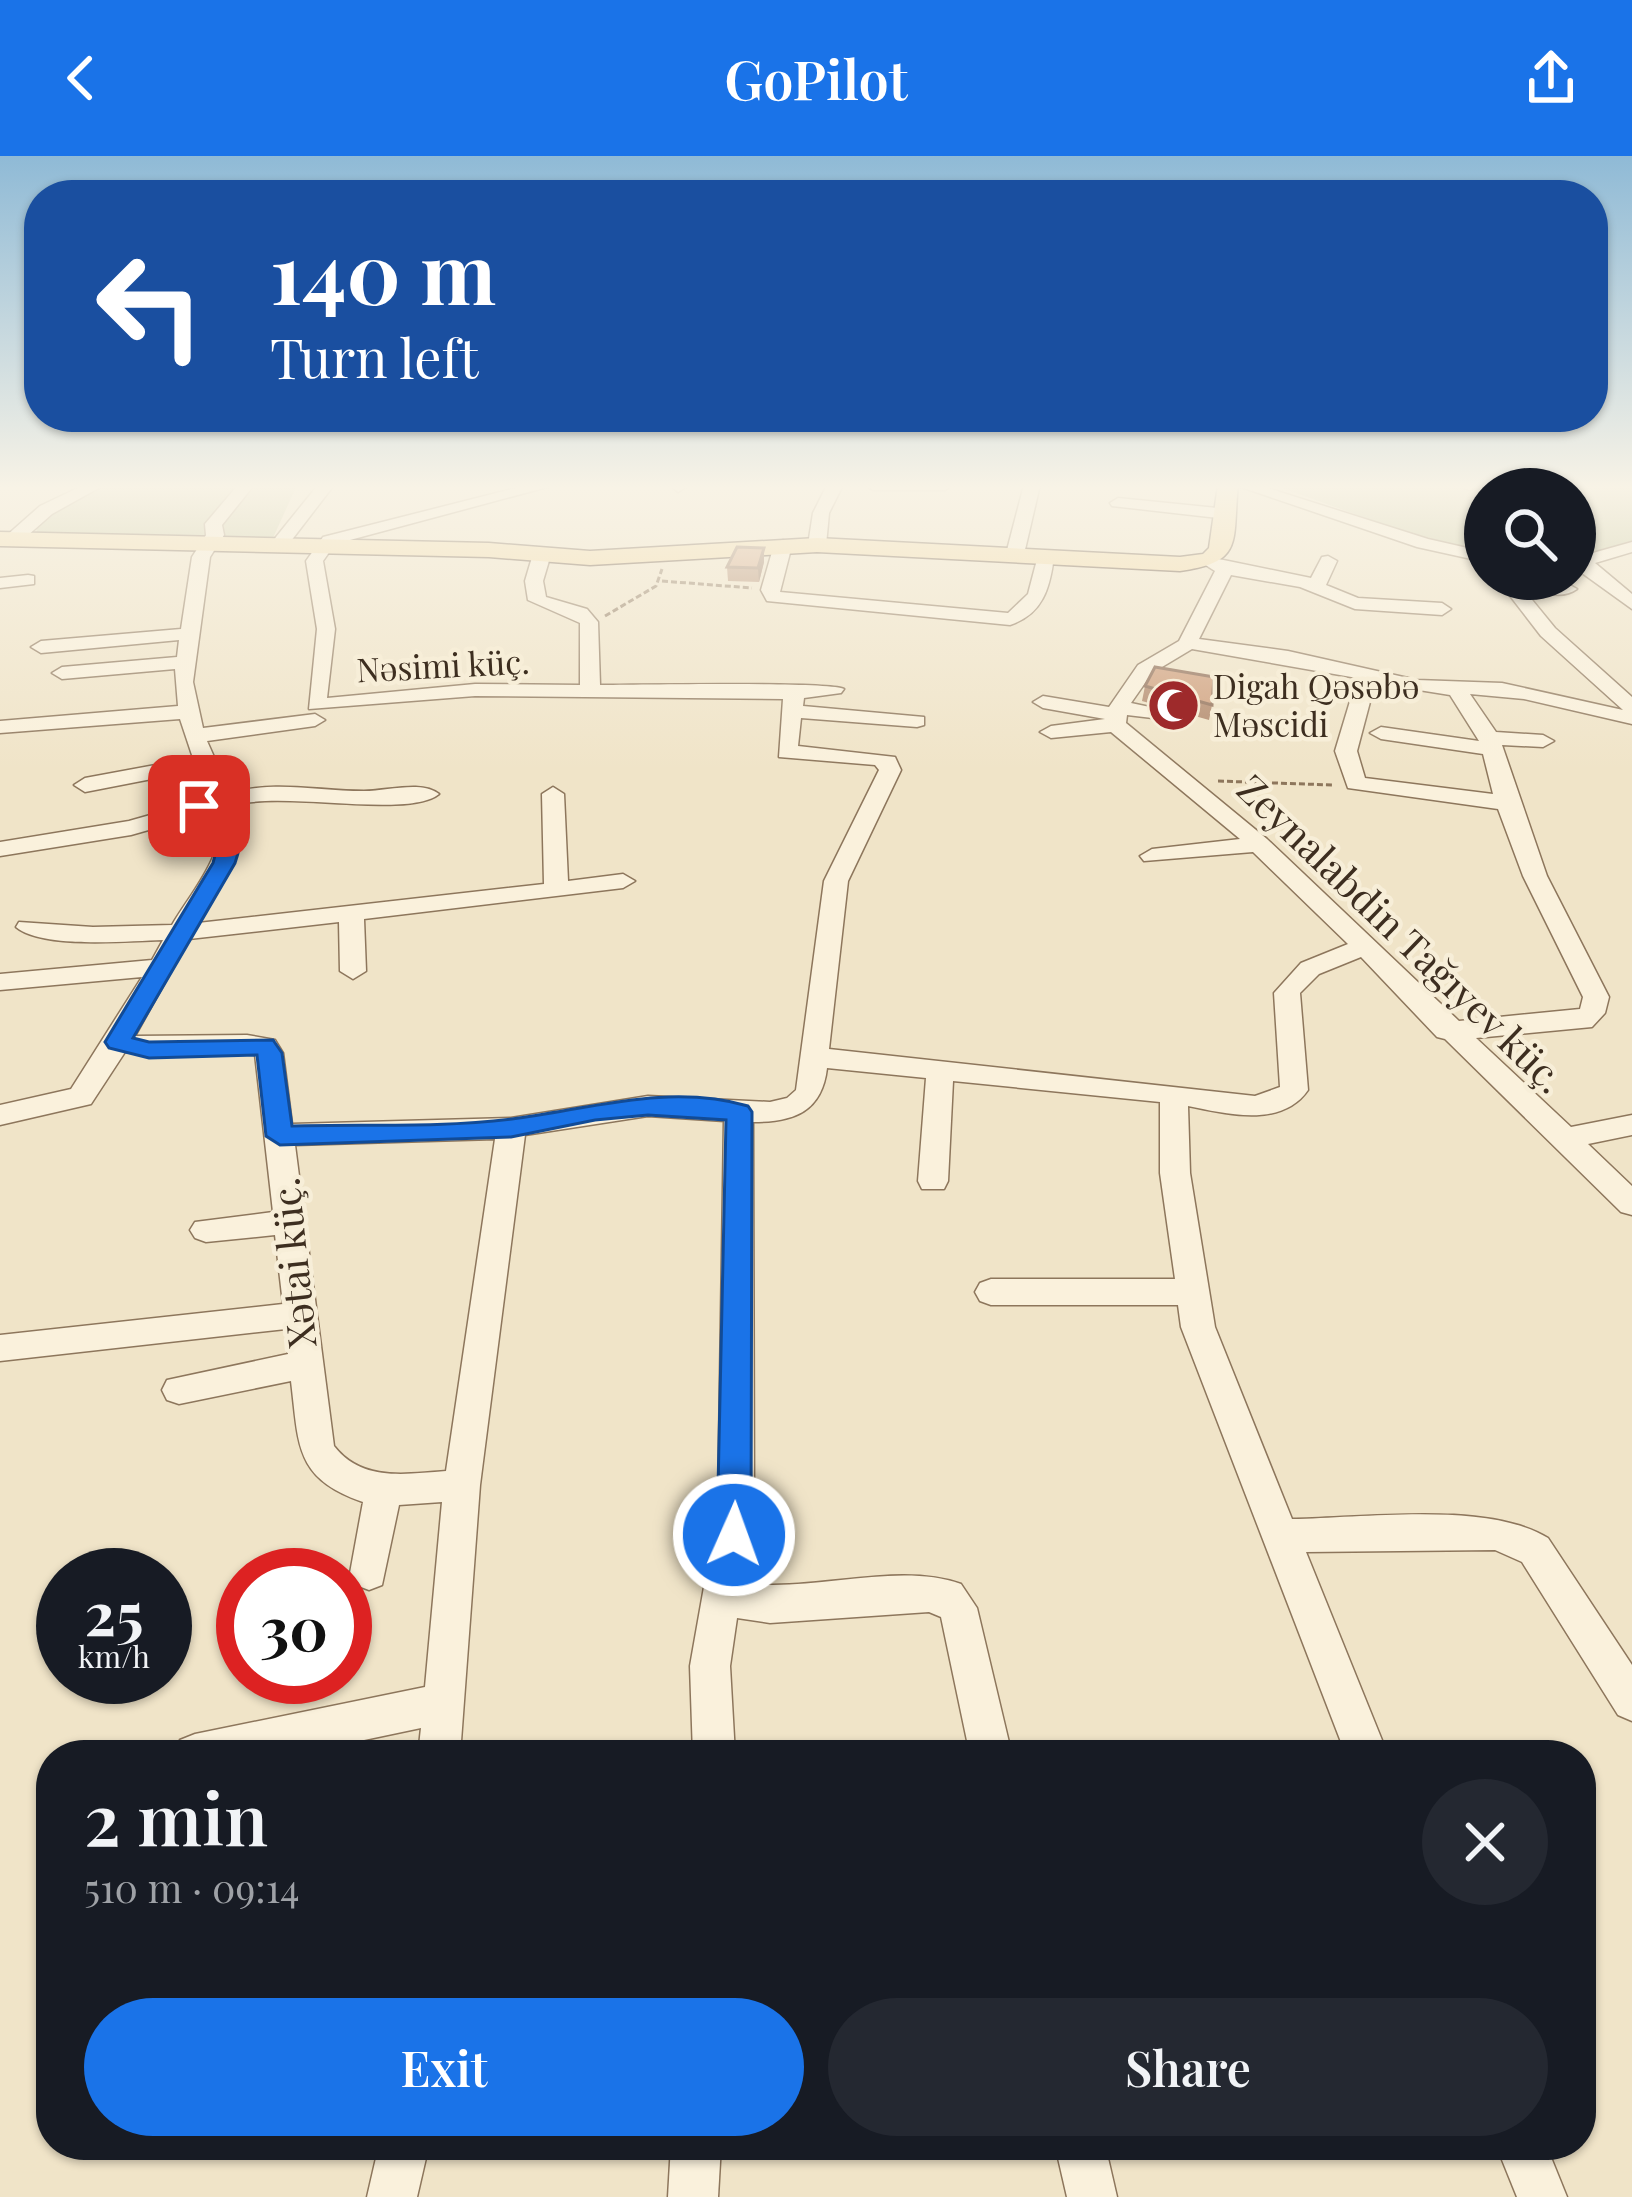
<!DOCTYPE html>
<html lang="en">
<head>
<meta charset="utf-8">
<style>
  :root { --surface:#171b24; --page:#242831; --text:#f1f3f6; --muted:#9ea1a6; --accent:#1a73e8 }
  body { margin:0; font-family:"Playfair Display",serif; background:var(--page); color:var(--text); height:100vh; display:flex; flex-direction:column; font-size:45px; white-space:nowrap }
  * { box-sizing:border-box; margin:0 }
  p { font-size:39px; color:var(--muted) }
  .icon { flex:none; width:66px; height:66px; fill:none; stroke:currentColor; stroke-width:2; stroke-linecap:round; stroke-linejoin:round }
  .map { position:relative; flex:1; overflow:hidden }
  .drawer { position:absolute; left:36px; top:1584px; width:1560px; height:420px; display:flex; flex-direction:column; background:var(--surface); border-radius:48px; box-shadow:0 3px 9px #0004 }
  .drawer>* { flex:none }
  .guide { position:absolute; left:24px; top:24px; width:1584px; height:252px; border-radius:48px; box-shadow:0 3px 9px #0004; background:#1a4fa0; color:#fff; overflow:hidden }
  .fabs { position:absolute; left:1464px; top:312px; display:grid; gap:24px }
  .fabs a { display:grid; place-items:center; width:132px; height:132px; border-radius:50%; background:var(--surface); box-shadow:0 3px 9px #0004; font-size:60px }
  .speed { position:absolute; left:36px; top:1392px; display:flex; gap:24px; font-size:60px; font-weight:700; text-align:center }
  .speed>* { display:grid; place-content:center; width:156px; height:156px; border-radius:50%; background:var(--surface); box-shadow:0 3px 9px #0004; line-height:1 }
  .speed small { font-size:30px; font-weight:400 }
  .speed .limit { border:18px solid #d22; background:#fff; color:#111 }
  .pin { position:absolute; display:grid; place-items:center; width:102px; height:102px; color:#fff; margin:-51px; border-radius:24px; box-shadow:0 6px 18px #0006 }
  .me { position:absolute; width:132px; margin:-66px; rotate:2deg; stroke-linejoin:round; filter:drop-shadow(0 0 9px #0008) }
  .turn { display:flex; align-items:center; gap:42px; height:252px; padding:0 48px; font-size:54px }
  .turn .icon { width:156px; height:156px; stroke-width:2.5 }
  .turn b { display:block; font-size:84px; line-height:102px }
  .round { display:grid; place-items:center; flex:none; width:126px; height:126px; border-radius:63px; background:var(--page) }
  .head { display:flex; align-items:center; justify-content:space-between; height:204px; padding:0 48px }
  h1 { font-size:72px; font-weight:600; line-height:90px }
  .action { display:flex; gap:24px; margin-top:auto; padding:24px 48px }
  .action a { flex:1; height:138px; border-radius:72px; background:var(--accent); color:#fff; font-size:48px; font-weight:600; line-height:138px; text-align:center }
  .action a+a { background:var(--page); color:var(--text) }
  header { display:flex; justify-content:space-between; align-items:center; height:156px; padding:0 48px; background:var(--accent); color:#fff; font-size:54px; font-weight:600 }
  .map>svg:first-child { display:block }
</style>
</head>
<body>
<header><svg class="icon" aria-label="back" viewBox="0 0 24 24"><path d="M15 5l-7 7 7 7"/></svg>GoPilot<svg class="icon" aria-label="share" viewBox="0 0 24 24"><path d="M12 15V3M7 8l5-5 5 5M5 13v7h14v-7"/></svg></header>
<div class="map">
<svg width="1632" height="2041" viewBox="0 0 1632 2041">
  <rect width="100%" height="100%" fill="#f0e4c8"/>
  <g fill="#bfc49a">
    <path d="M 101,329 L 297,329 L 273,382 L 36,379 L 37,370 L 74,341 Z"/>
    <path d="M 1274,329 L 1624,329 L 1632,334 L 1632,385 L 1575,403 L 1575,333 L 1485,333 L 1485,397 L 1446,391 Z"/>
  </g>
  <g fill="none" stroke-linecap="round" stroke-linejoin="round">
    <defs>
      <g id="minor">
        <path d="M 84,329 L 104,329 L 52,358 L 18,388 L 6,388 L 6,380 L 40,350 Z"/>
        <path d="M 238,329 L 254,329 L 222,369 L 224,379 L 210,401 L 193,526 L 203,572 L 315,558 L 325,564 L 315,570 L 207,585 L 230,637 C 276,624 318,635 364,635 C 387,635 422,624 439,638 C 408,663 285,635 236,649 C 255,692 219,729 198,767 L 544,728 L 542,638 L 553,631 L 564,638 L 568,725 L 623,718 L 635,725 L 623,732 L 364,763 L 366,815 L 353,823 L 340,815 L 339,766 L 189,783 L 135,880 L 247,879 L 275,884 L 283,897 L 292,968 L 511,962 L 648,940 L 770,946 L 787,942 L 796,934 L 824,725 L 879,614 L 875,609 L 779,601 L 783,543 L 475,540 L 309,553 L 317,473 L 306,405 L 323,381 L 528,329 L 555,329 L 335,388 L 323,405 L 335,473 L 327,542 L 475,528 L 580,529 L 580,467 L 528,444 L 525,425 L 533,398 L 542,393 L 551,398 L 543,425 L 546,441 L 587,453 L 598,466 L 600,529 C 633,529 833,525 844,533 L 841,537 L 804,542 L 803,550 L 924,561 L 924,569 L 917,571 L 801,562 L 798,590 L 895,601 L 901,614 L 848,725 L 829,893 L 1255,940 L 1280,931 L 1274,837 L 1301,807 L 1348,788 L 1253,696 L 1144,705 L 1140,700 L 1152,693 L 1240,683 L 1111,576 L 1051,582 L 1040,576 L 1051,570 L 1105,563 L 1043,552 L 1033,546 L 1043,540 L 1109,551 L 1138,509 L 1179,485 L 1215,415 L 1204,408 L 1204,400 L 1311,422 L 1322,401 L 1328,400 L 1337,405 L 1326,429 L 1358,442 L 1442,447 L 1451,453 L 1442,459 L 1355,453 L 1300,431 L 1231,419 L 1199,483 L 1288,495 L 1417,524 L 1502,527 L 1623,554 L 1541,480 L 1497,423 L 1515,423 L 1555,472 L 1632,541 L 1632,568 L 1524,543 L 1470,538 L 1496,576 L 1543,579 L 1554,585 L 1543,591 L 1502,589 L 1547,720 L 1609,841 L 1605,857 L 1592,871 L 1476,882 L 1571,971 L 1632,959 L 1632,979 L 1588,988 L 1632,1030 L 1632,1059 L 1621,1056 L 1445,883 L 1437,881 L 1361,801 L 1319,818 L 1300,837 L 1308,934 C 1282,972 1227,958 1188,950 L 1190,1017 L 1215,1171 L 1292,1363 C 1364,1362 1488,1345 1548,1382 L 1632,1509 L 1632,1565 L 1618,1559 L 1522,1406 L 1495,1394 L 1306,1396 L 1388,1599 L 1346,1599 L 1181,1171 L 1178,1149 L 991,1149 L 980,1145 L 975,1136 L 980,1127 L 991,1123 L 1175,1123 L 1160,1017 L 1160,946 L 953,925 L 948,1025 L 944,1033 L 922,1033 L 918,1025 L 926,922 L 827,912 C 822,955 795,966 753,966 L 754,1352 L 743,1427 C 811,1437 898,1405 961,1428 L 977,1452 L 1012,1599 L 970,1599 L 941,1461 L 929,1456 L 770,1467 L 737,1462 L 730,1510 L 735,1599 L 693,1599 L 690,1510 L 718,1352 L 724,965 L 648,960 L 525,979 L 480,1329 L 460,1599 L 418,1599 L 421,1572 L 293,1599 L 174,1599 L 180,1584 L 195,1578 L 425,1531 L 442,1346 L 399,1349 L 382,1429 L 369,1434 L 356,1429 L 350,1417 L 363,1346 C 294,1322 299,1289 291,1225 L 179,1248 L 167,1244 L 162,1234 L 167,1224 L 288,1198 L 286,1173 L 0,1205 L 0,1179 L 283,1148 L 275,1079 L 206,1086 L 195,1082 L 190,1074 L 195,1066 L 273,1056 L 255,898 L 158,900 L 125,896 L 91,948 L 0,969 L 0,949 L 71,933 L 142,821 L 0,834 L 0,818 L 152,804 L 163,784 C 128,785 42,793 16,771 L 19,766 L 93,771 L 172,769 C 191,736 232,692 215,655 L 131,679 L 0,700 L 0,686 L 129,665 L 210,642 L 198,614 L 85,636 L 74,629 L 85,622 L 193,602 L 180,563 L 0,577 L 0,565 L 178,550 L 175,513 L 62,523 L 52,517 L 62,511 L 177,501 L 179,484 L 41,497 L 31,491 L 41,485 L 181,473 L 192,401 L 206,379 L 205,368 ZM 1192,493 L 1357,522 L 1335,595 L 1348,632 L 1498,653 L 1523,720 L 1583,841 L 1580,853 L 1459,865 L 1267,683 L 1126,567 L 1127,559 L 1178,565 L 1178,557 L 1131,547 L 1152,517 ZM 1375,527 L 1450,539 L 1479,585 L 1381,571 L 1370,577 L 1381,583 L 1483,598 L 1493,638 L 1365,622 L 1357,595 ZM 495,983 L 446,1315 C 405,1318 362,1326 334,1290 L 295,989 Z"/>
        <path d="M 318,329 L 334,329 L 284,394 L 272,394 L 272,386 Z"/>
        <path d="M 670,329 L 686,329 L 686,331 L 678,336 Z"/>
        <path d="M 827,329 L 843,329 L 829,357 L 826,389 L 817,394 L 808,389 L 813,357 Z"/>
        <path d="M 865,329 L 953,329 L 945,334 L 873,334 Z"/>
        <path d="M 1024,329 L 1040,329 L 1024,398 L 1015,403 L 1006,398 Z"/>
        <path d="M 1235,329 L 1258,329 L 1428,383 L 1485,396 L 1485,406 L 1417,391 Z"/>
        <path d="M 1457,329 L 1478,329 L 1470,334 Z"/>
        <path d="M 1118,342 L 1227,353 L 1235,358 L 1227,363 L 1112,350 L 1110,347 Z"/>
        <path d="M 783,384 L 792,389 L 780,436 L 1008,457 L 1028,438 L 1039,396 L 1054,400 C 1050,432 1043,458 1010,469 L 767,445 L 761,434 L 774,389 Z"/>
        <path d="M 1632,386 L 1632,396 L 1595,407 L 1632,438 L 1632,453 L 1575,412 L 1575,402 Z"/>
        <path d="M 28,419 L 34,420 L 34,428 L 0,432 L 0,422 Z"/>
        <path d="M 1525,423 L 1568,428 L 1577,433 C 1562,444 1536,438 1525,423 Z"/>
        <path d="M 379,1989 L 429,1989 L 417,2041 L 367,2041 Z"/>
        <path d="M 671,1989 L 721,1989 L 718,2041 L 668,2041 Z"/>
        <path d="M 1055,1989 L 1105,1989 L 1117,2041 L 1067,2041 Z"/>
        <path d="M 1496,1989 L 1546,1989 L 1567,2041 L 1517,2041 Z"/>
      </g>
      <path id="major" d="M 1218,329 L 1238,329 C 1232,386 1245,406 1180,415 L 817,396 L 590,409 L 489,401 L 0,390 L 0,376 L 489,387 L 590,395 L 817,382 L 1180,401 L 1203,398 L 1209,392 Z"/>
    </defs>
    <use href="#minor" stroke="#8d765c" stroke-width="3"/>
    <use href="#major" stroke="#5b4430" stroke-width="3"/>
    <g stroke="#8d765c" stroke-width="3" stroke-dasharray="6 3" stroke-linecap="butt">
      <path d="M 662,425 L 752,432"/>
      <path d="M 605,460 L 656,430 L 662,413"/>
      <path d="M 1218,625 L 1332,629"/>
    </g>
    <use href="#minor" fill="#faf1dc" fill-rule="evenodd"/>
    <use href="#major" fill="#f3d9a0" fill-rule="evenodd"/>
  </g>
  <g fill="#b2896c">
    <path d="M 764,392 L 764,406 L 759,426 L 728,425 L 727,411 Z"/>
    <path d="M 1145,530 L 1212,549 L 1209,564 L 1142,545 Z"/>
  </g>
  <path fill="#916f58" d="M 764,392 L 764,406 L 759,426 L 758,412 Z"/>
  <g fill="#cf9f7d" stroke="#916f58" stroke-width="3">
    <path d="M 737,391 L 764,392 L 758,412 L 727,411 Z"/>
    <path d="M 1155,511 L 1214,521 L 1212,549 L 1145,530 Z"/>
  </g>
  <linearGradient id="sky" x2="0" y2="1"><stop stop-color="#8fbad6"/><stop offset="0.54" stop-color="#f8f3e6"/><stop offset="1" stop-color="#f8f3e6" stop-opacity="0"/></linearGradient>
  <rect width="1632" height="614" fill="url(#sky)"/>
  <path fill="#1a73e8" stroke="#114b97" stroke-width="3" d="M 215,639 L 232,643 C 243,668 244,681 235,707 L 133,882 L 149,886 L 273,884 L 282,897 L 292,970 C 364,968 440,972 512,963 C 590,953 669,927 748,950 L 752,956 L 751,1379 L 746,1390 L 734,1395 L 722,1390 L 717,1379 L 726,964 L 648,959 L 595,964 L 511,981 L 280,989 L 266,980 L 257,899 L 149,902 L 109,892 L 105,886 L 213,707 L 223,669 L 215,651 L 199,656 L 188,650 Z"/>
  <defs>
    <symbol id="mosque-disc" viewBox="-11 -11 22 22"><circle r="9.5" fill="#9e2a2b" stroke="#f7eed8"/><path d="M3.5-4.9A6 6 0 1 0 3.5 4.9A5 5 0 1 1 3.5-4.9Z" fill="#fff"/></symbol>
  </defs>
  <g fill-rule="evenodd">
    <use href="#mosque-disc" x="1144" y="520" width="59" height="59"/>
  </g>
  <g text-anchor="middle" stroke-width="9" stroke-linejoin="round" paint-order="stroke">
    <g font-size="33" fill="#3d2e20" stroke="#f7eed8">
      <text transform="translate(443 510) rotate(-3)" y="12">Nəsimi küç.</text>
    </g>
    <g font-size="33" fill="#3d2e20" stroke="#f7eed8" text-anchor="start">
      <text x="1213" y="543">Digah Qəsəbə<tspan x="1213" dy="38">Məscidi</tspan></text>
    </g>
    <g font-size="39" fill="#3d2e20" stroke="#f7eed8">
      <text transform="translate(1401 778) rotate(44)" y="14">Zeynalabdin Tağıyev küç.</text>
      <text transform="translate(294 1107) rotate(-96)" y="14">Xətai küç.</text>
    </g>
  </g>
</svg>
<div class="fabs">
<a><svg class="icon" aria-label="search" viewBox="0 0 24 24"><circle cx="10" cy="10" r="6"/><path d="M15 15l6 6"/></svg></a>
</div>
<div class="speed"><div>25<small>km/h</small></div><div class="limit">30</div></div>
<div class="pin" style="left:199px;top:650px;background:#d93025"><svg class="icon" aria-label="arrive" viewBox="0 0 24 24"><path d="M6 21V4h12l-3 4 3 4H6"/></svg></div>
<svg class="me" style="left:734px;top:1379px" viewBox="-20 -20 40 40"><circle r="17" fill="#1a73e8" stroke="#fff" stroke-width="3"/><path d="M0-11L8 9 0 5-8 9z" fill="#fff"/></svg>
<div class="guide">
<div class="turn"><svg class="icon" aria-label="left" viewBox="0 0 24 24"><path d="M17 20v-9H6M10 6l-5 5 5 5"/></svg><div><b>140 m</b>Turn left</div></div>
</div>
<section class="drawer">
<div class="head"><div><h1>2 min</h1><p>510 m · 09:14</p></div><a class="round"><svg class="icon" aria-label="close" viewBox="0 0 24 24"><path d="M6 6l12 12M18 6L6 18"/></svg></a></div>
<div class="action"><a>Exit</a><a>Share</a></div>
</section>
</div>
</body>
</html>
